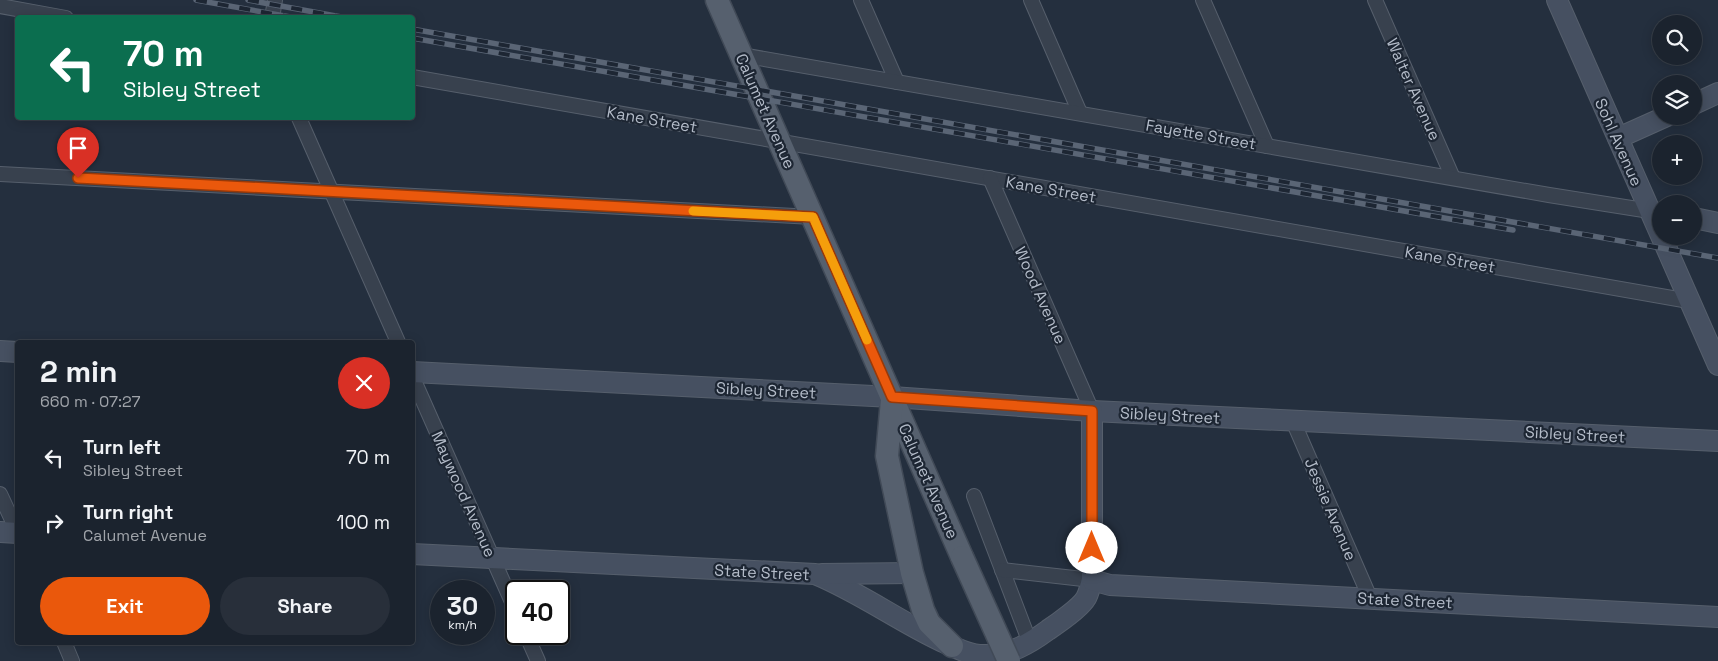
<!DOCTYPE html>
<html lang="en">
<head>
<meta charset="utf-8">
<style>
  :root { --surface:#1b232e; --page:#282f3a; --text:#f1f3f6; --muted:#a0a4aa; --line:#39404a; --accent:#ea580c }
  body { margin:0; font-family:"Space Grotesk",sans-serif; background:var(--page); color:var(--text); height:100vh; display:flex; flex-direction:column; font-size:19px; white-space:nowrap }
  * { box-sizing:border-box; margin:0 }
  p { font-size:16px; color:var(--muted) }
  .icon { flex:none; width:28px; height:28px; fill:none; stroke:currentColor; stroke-width:2; stroke-linecap:round; stroke-linejoin:round }
  .map { position:relative; flex:1; overflow:hidden }
  .sheet { position:absolute; left:15px; top:340px; width:400px; height:305px; display:flex; flex-direction:column; background:var(--surface); border-radius:5px; box-shadow:0 2px 12px #0003,0 0 0 1px var(--line) }
  .sheet>* { flex:none }
  .top-card { position:absolute; left:15px; top:15px; width:400px; height:105px; border-radius:5px; box-shadow:0 2px 12px #0003,0 0 0 1px var(--line); background:#0b6e4f; color:#fff; overflow:hidden }
  .fabs { position:absolute; left:1652px; top:15px; display:grid; gap:10px }
  .fabs a { display:grid; place-items:center; width:50px; height:50px; border-radius:50%; background:var(--surface); box-shadow:0 2px 12px #0003,0 0 0 1px var(--line); font-size:25px }
  .speed { position:absolute; left:430px; top:580px; display:flex; gap:10px; font-size:25px; font-weight:700; text-align:center }
  .speed>* { display:grid; place-content:center; width:65px; height:65px; border-radius:50%; background:var(--surface); box-shadow:0 2px 12px #0003,0 0 0 1px var(--line); line-height:1 }
  .speed small { font-size:12px; font-weight:400 }
  .speed .limit { border:2px solid #111; border-radius:8px; background:#fff; color:#111 }
  .pin { position:absolute; display:grid; place-items:center; width:42px; height:42px; color:#fff; margin:-51px -21px; border-radius:50% 50% 50% 0; rotate:-45deg; box-shadow:0 0 5px #0007 }
  .pin .icon { rotate:45deg }
  .me { position:absolute; width:55px; margin:-28px; rotate:0deg; stroke-linejoin:round; filter:drop-shadow(0 0 4px #0008) }
  .turn { display:flex; align-items:center; gap:18px; height:105px; padding:0 25px; font-size:22px }
  .turn .icon { width:65px; height:65px; stroke-width:2.5 }
  .turn b { display:block; font-size:35px; line-height:42px }
  .round { display:grid; place-items:center; flex:none; width:52px; height:52px; border-radius:26px; background:var(--page) }
  .headline { display:flex; align-items:center; justify-content:space-between; height:85px; padding:0 25px }
  h1 { font-size:30px; font-weight:700; line-height:38px }
  .button { display:flex; gap:10px; margin-top:auto; padding:10px 25px }
  .button a { flex:1; height:58px; border-radius:30px; background:var(--accent); color:#fff; font-size:20px; font-weight:700; line-height:58px; text-align:center }
  .button a+a { background:var(--page); color:var(--text) }
  ul { padding:0; list-style:none }
  li { display:flex; align-items:center; gap:15px; height:65px; padding:0 25px }
  li div { flex:1 }
  li b { display:block; font-size:19px }
  li em { font-style:normal }
  .map>svg:first-child { display:block }
</style>
</head>
<body>
<div class="map">
<svg width="1718" height="661" viewBox="0 0 1718 661">
  <rect width="100%" height="100%" fill="#242f3e"/>
  <g fill="none" stroke-linecap="round" stroke-linejoin="round">
    <defs>
      <g id="street">
        <path d="M 861,0 L 897,82"/>
        <path d="M 1031,0 L 1080,113"/>
        <path d="M 1203,0 L 1267,146"/>
        <path d="M 1375,0 L 1453,178"/>
        <path d="M 0,6 L 66,18"/>
        <path d="M 272,18 L 275,0"/>
        <path d="M 741,55 L 1549,195 L 1650,211"/>
        <path d="M 412,77 L 1689,301"/>
        <path d="M 299,118 L 398,342"/>
        <path d="M 0,174 L 813,217"/>
        <path d="M 990,178 L 1092,411"/>
        <path d="M 412,376 L 516,611"/>
        <path d="M 1293,421 L 1370,598"/>
        <path d="M 0,494 L 18,533"/>
        <path d="M 974,496 L 1030,643"/>
        <path d="M 1002,570 L 1092,580"/>
        <path d="M 526,634 L 538,661"/>
        <path d="M 64,642 L 72,661"/>
      </g>
      <g id="secondary">
        <path d="M 1557,0 L 1718,365"/>
        <path d="M 1694,104 L 1718,93"/>
        <path d="M 1618,138 L 1667,116"/>
        <path d="M 1694,218 L 1718,223"/>
        <path d="M 0,351 L 18,352"/>
        <path d="M 412,372 L 892,397 L 1092,411 L 1718,441"/>
        <path d="M 0,532 L 18,533"/>
        <path d="M 412,554 L 815,574 C 859,592 897,620 939,640 C 954,647 970,656 986,655 C 1010,655 1029,644 1048,630 C 1057,624 1081,607 1086,598 C 1089,593 1090,586 1092,580 L 1092,411"/>
        <path d="M 822,574 L 912,573"/>
        <path d="M 1092,580 L 1110,585 L 1718,617"/>
      </g>
      <g id="primary">
        <path d="M 717,0 L 962,557"/>
        <path d="M 892,400 L 887,456 L 912,573 L 923,610 L 929,623 L 952,646"/>
      </g>
    </defs>
    <use href="#street" stroke="#565f6c" stroke-width="16"/>
    <use href="#secondary" stroke="#565f6c" stroke-width="22"/>
    <use href="#primary" stroke="#414a57" stroke-width="25"/>
    <use href="#street" stroke="#38414e" stroke-width="14"/>
    <use href="#secondary" stroke="#465061" stroke-width="20"/>
    <use href="#primary" stroke="#56606e" stroke-width="22"/>
    <defs>
      <g id="rail">
        <path d="M 196,0 L 296,18"/>
        <path d="M 248,0 L 347,18"/>
        <path d="M 412,29 L 1718,258"/>
        <path d="M 412,38 L 1513,230"/>
      </g>
    </defs>
    <use href="#rail" stroke="#5a6575" stroke-width="5.5"/>
    <use href="#rail" stroke="#1d2633" stroke-width="4" stroke-dasharray="11" stroke-linecap="butt"/>
    <defs>
      <path id="primary-bridge" d="M 962,557 L 1009,661"/>
    </defs>
    <use href="#primary-bridge" stroke="#414a57" stroke-width="25" stroke-linecap="butt"/>
    <use href="#primary-bridge" stroke="#56606e" stroke-width="22"/>
  </g>
  <g fill="none" stroke-linecap="round" stroke-linejoin="round">
    <defs>
      <path id="route" d="M 78,178 L 813,217 L 892,397 L 1092,411 L 1092,548"/>
    </defs>
    <use href="#route" stroke="#983908" stroke-width="12"/>
    <use href="#route" stroke="#ea580c" stroke-width="9"/>
    <path stroke="#f59e0b" stroke-width="9" d="M 693,211 L 813,217 L 867,340"/>
  </g>
  <g text-anchor="middle" stroke-width="4.5" stroke-linejoin="round" paint-order="stroke">
    <g font-size="16" fill="#b4bcc9" stroke="#1d2633">
      <text transform="translate(1414 89) rotate(66)" y="6">Walter Avenue</text>
      <text transform="translate(766 111) rotate(66)" y="6">Calumet Avenue</text>
      <text transform="translate(652 119) rotate(10)" y="6">Kane Street</text>
      <text transform="translate(1201 134) rotate(10)" y="6">Fayette Street</text>
      <text transform="translate(1619 142) rotate(66)" y="6">Sohl Avenue</text>
      <text transform="translate(1051 189) rotate(10)" y="6">Kane Street</text>
      <text transform="translate(1450 259) rotate(10)" y="6">Kane Street</text>
      <text transform="translate(1041 295) rotate(66)" y="6">Wood Avenue</text>
      <text transform="translate(766 390) rotate(3)" y="6">Sibley Street</text>
      <text transform="translate(1170 415) rotate(3)" y="6">Sibley Street</text>
      <text transform="translate(1575 434) rotate(3)" y="6">Sibley Street</text>
      <text transform="translate(929 481) rotate(66)" y="6">Calumet Avenue</text>
      <text transform="translate(464 494) rotate(66)" y="6">Maywood Avenue</text>
      <text transform="translate(1331 509) rotate(67)" y="6">Jessie Avenue</text>
      <text transform="translate(762 572) rotate(3)" y="6">State Street</text>
      <text transform="translate(1405 600) rotate(3)" y="6">State Street</text>
    </g>
  </g>
</svg>
<div class="fabs">
<a><svg class="icon" aria-label="search" viewBox="0 0 24 24"><circle cx="10" cy="10" r="6"/><path d="M15 15l6 6"/></svg></a>
<a><svg class="icon" aria-label="layers" viewBox="0 0 24 24"><path d="M12 4l9 5-9 5-9-5zM3 14l9 5 9-5"/></svg></a>
<a>+</a>
<a>−</a>
</div>
<div class="speed"><div>30<small>km/h</small></div><div class="limit">40</div></div>
<div class="pin" style="left:78px;top:178px;background:#d93025"><svg class="icon" aria-label="arrive" viewBox="0 0 24 24"><path d="M6 21V4h12l-3 4 3 4H6"/></svg></div>
<svg class="me" style="left:1092px;top:548px" viewBox="-20 -20 40 40"><circle r="19" fill="#fff"/><path d="M0-13L10 11 0 6-10 11z" fill="#ea580c"/></svg>
<div class="top-card">
<div class="turn"><svg class="icon" aria-label="left" viewBox="0 0 24 24"><path d="M17 20v-9H6M10 6l-5 5 5 5"/></svg><div><b>70 m</b>Sibley Street</div></div>
</div>
<section class="sheet">
<div class="headline"><div><h1>2 min</h1><p>660 m · 07:27</p></div><a class="round" style="background:#d93025;color:#fff"><svg class="icon" aria-label="close" viewBox="0 0 24 24"><path d="M6 6l12 12M18 6L6 18"/></svg></a></div>
<ul>
<li><svg class="icon" aria-label="left" viewBox="0 0 24 24"><path d="M17 20v-9H6M10 6l-5 5 5 5"/></svg><div><b>Turn left</b><p>Sibley Street</p></div><em>70 m</em></li>
<li><svg class="icon" aria-label="right" viewBox="0 0 24 24"><path d="M7 20v-9h11M14 6l5 5-5 5"/></svg><div><b>Turn right</b><p>Calumet Avenue</p></div><em>100 m</em></li>
</ul>
<div class="button"><a>Exit</a><a>Share</a></div>
</section>
</div>
</body>
</html>
